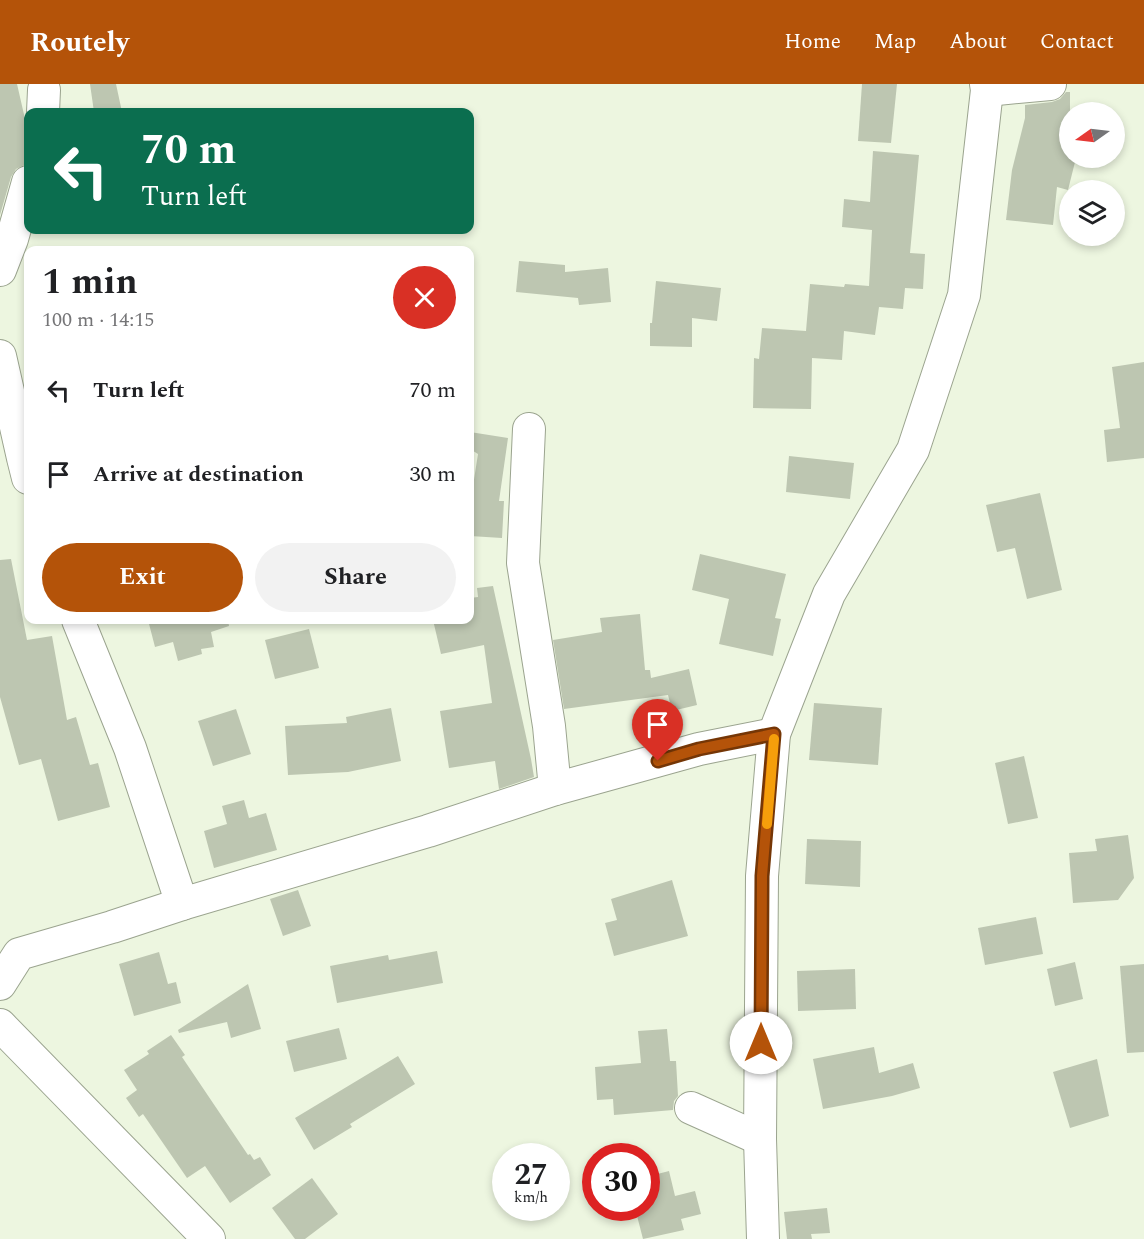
<!DOCTYPE html>
<html lang="en">
<head>
<meta charset="utf-8">
<style>
  :root { --surface:#fff; --page:#f2f2f2; --text:#202124; --muted:#757577; --accent:#b45309 }
  body { margin:0; font-family:Spectral,serif; background:var(--page); color:var(--text); height:100vh; display:flex; flex-direction:column; font-size:22px; white-space:nowrap }
  * { box-sizing:border-box; margin:0 }
  p { font-size:20px; color:var(--muted) }
  .icon { flex:none; width:33px; height:33px; fill:none; stroke:currentColor; stroke-width:2; stroke-linecap:round; stroke-linejoin:round }
  .map { position:relative; flex:1; overflow:hidden }
  .sheet { position:absolute; left:24px; top:162px; width:450px; height:378px; display:flex; flex-direction:column; background:var(--surface); border-radius:12px; box-shadow:0 3px 9px #0003 }
  .sheet>* { flex:none }
  .hud { position:absolute; left:24px; top:24px; width:450px; height:126px; border-radius:12px; box-shadow:0 3px 9px #0003; background:#0b6e4f; color:#fff; overflow:hidden }
  .needle { width:39px; rotate:256deg }
  .buttons { position:absolute; left:1059px; top:18px; display:grid; gap:12px }
  .buttons a { display:grid; place-items:center; width:66px; height:66px; border-radius:50%; background:var(--surface); box-shadow:0 3px 9px #0003; font-size:30px }
  .speed { position:absolute; left:492px; top:1059px; display:flex; gap:12px; font-size:30px; font-weight:700; text-align:center }
  .speed>* { display:grid; place-content:center; width:78px; height:78px; border-radius:50%; background:var(--surface); box-shadow:0 3px 9px #0003; line-height:1 }
  .speed small { font-size:15px; font-weight:400 }
  .speed .limit { border:9px solid #d22; background:#fff; color:#111 }
  .pin { position:absolute; display:grid; place-items:center; width:51px; height:51px; color:#fff; margin:-62px -26px; border-radius:50% 50% 50% 0; rotate:-45deg; box-shadow:0 0 6px #0007 }
  .pin .icon { rotate:45deg }
  .me { position:absolute; width:66px; margin:-33px; rotate:0deg; stroke-linejoin:round; filter:drop-shadow(0 0 4px #0008) }
  .turn { display:flex; align-items:center; gap:21px; height:126px; padding:0 18px; font-size:27px }
  .turn .icon { width:78px; height:78px; stroke-width:2.5 }
  .turn b { display:block; font-size:42px; line-height:51px }
  .round { display:grid; place-items:center; flex:none; width:63px; height:63px; border-radius:32px; background:var(--page) }
  .overview { display:flex; align-items:center; justify-content:space-between; height:102px; padding:0 18px }
  h1 { font-size:36px; font-weight:700; line-height:45px }
  .button { display:flex; gap:12px; margin-top:auto; padding:12px 18px }
  .button a { flex:1; height:69px; border-radius:36px; background:var(--accent); color:#fff; font-size:24px; font-weight:700; line-height:69px; text-align:center }
  .button a+a { background:var(--page); color:var(--text) }
  ul { padding:0; list-style:none }
  li { display:flex; align-items:center; gap:18px; height:84px; padding:0 18px }
  li div { flex:1 }
  li b { display:block; font-size:22px }
  li em { font-style:normal }
  header { display:flex; align-items:center; gap:36px; box-sizing:border-box; height:84px; padding:0 30px; background:var(--accent); color:#fff }
  header strong { font-size:28px }
  nav { display:flex; gap:33px; margin-inline-start:auto; font-size:21px }
  .map>svg:first-child { display:block }
</style>
</head>
<body>
<header>
<strong>Routely</strong>
<nav><a>Home</a><a>Map</a><a>About</a><a>Contact</a></nav>
</header>
<div class="map">
<svg width="1144" height="1155" viewBox="0 0 1144 1155">
  <rect width="100%" height="100%" fill="#edf6e0"/>
  <g fill="#bdc6b1">
    <path d="M 0,0 L 17,0 L 28,48 L 28,65 L 24,81 L 16,85 L 11,93 L 0,131 Z"/>
    <path d="M 90,0 L 116,0 L 122,28 L 94,28 Z"/>
    <path d="M 862,0 L 897,0 L 891,59 L 858,57 Z"/>
    <path d="M 1066,8 L 1070,8 L 1070,74 L 1076,74 L 1068,106 L 1057,103 L 1053,141 L 1006,136 L 1012,86 L 1025,34 L 1025,21 L 1052,18 L 1060,15 Z"/>
    <path d="M 873,67 L 919,71 L 910,169 L 925,170 L 923,205 L 905,204 L 903,225 L 879,223 L 875,251 L 844,247 L 842,276 L 812,274 L 811,325 L 753,324 L 754,274 L 759,275 L 762,244 L 806,247 L 810,200 L 844,203 L 845,200 L 869,202 L 872,146 L 842,143 L 844,115 L 870,118 Z"/>
    <path d="M 519,177 L 565,181 L 565,188 L 608,184 L 611,218 L 579,221 L 578,214 L 516,208 Z"/>
    <path d="M 656,197 L 721,204 L 717,237 L 692,234 L 692,263 L 650,262 L 650,239 L 652,239 Z"/>
    <path d="M 1144,278 L 1144,374 L 1107,378 L 1104,346 L 1120,344 L 1112,283 Z"/>
    <path d="M 470,348 L 508,354 L 499,417 L 504,417 L 502,454 L 470,452 L 470,421 L 478,370 L 470,365 Z"/>
    <path d="M 789,372 L 854,379 L 850,415 L 786,408 Z"/>
    <path d="M 1040,409 L 1062,506 L 1027,515 L 1015,464 L 997,468 L 986,421 Z"/>
    <path d="M 700,470 L 786,490 L 775,534 L 781,535 L 773,572 L 719,560 L 729,515 L 692,506 Z"/>
    <path d="M 11,475 L 27,556 L 52,552 L 67,636 L 76,633 L 90,681 L 98,679 L 110,723 L 58,737 L 41,675 L 19,681 L 0,613 L 0,476 Z"/>
    <path d="M 493,502 L 531,675 L 534,693 L 499,705 L 495,677 L 449,684 L 440,627 L 492,619 L 484,561 L 441,570 L 433,536 L 470,536 L 470,514 L 478,513 L 477,504 Z"/>
    <path d="M 640,530 L 645,586 L 650,586 L 651,594 L 689,585 L 697,621 L 672,627 L 668,611 L 564,625 L 553,556 L 602,548 L 600,534 Z"/>
    <path d="M 148,536 L 228,536 L 229,542 L 211,548 L 214,563 L 201,565 L 202,570 L 178,577 L 173,558 L 155,563 Z"/>
    <path d="M 309,545 L 319,584 L 275,595 L 265,556 Z"/>
    <path d="M 814,619 L 882,624 L 878,681 L 809,676 Z"/>
    <path d="M 391,624 L 401,677 L 348,688 L 288,691 L 285,642 L 347,639 L 346,633 Z"/>
    <path d="M 236,625 L 251,670 L 213,682 L 198,637 Z"/>
    <path d="M 1024,672 L 1038,734 L 1008,740 L 995,679 Z"/>
    <path d="M 244,716 L 249,734 L 266,729 L 277,766 L 214,784 L 204,747 L 227,740 L 222,722 Z"/>
    <path d="M 1128,751 L 1134,794 L 1118,816 L 1073,819 L 1069,769 L 1097,767 L 1095,755 Z"/>
    <path d="M 807,755 L 861,757 L 860,803 L 805,800 Z"/>
    <path d="M 672,796 L 688,852 L 614,872 L 605,839 L 617,836 L 611,815 Z"/>
    <path d="M 298,806 L 311,842 L 283,852 L 270,815 Z"/>
    <path d="M 1036,833 L 1043,870 L 985,881 L 978,844 Z"/>
    <path d="M 437,867 L 443,899 L 337,919 L 330,882 L 388,871 L 389,876 Z"/>
    <path d="M 159,868 L 168,900 L 176,898 L 181,919 L 134,932 L 119,880 Z"/>
    <path d="M 1075,878 L 1083,915 L 1055,922 L 1047,885 Z"/>
    <path d="M 1144,880 L 1144,968 L 1127,969 L 1120,882 Z"/>
    <path d="M 855,885 L 856,925 L 798,927 L 797,887 Z"/>
    <path d="M 248,900 L 261,945 L 231,954 L 227,938 L 179,949 L 178,946 Z"/>
    <path d="M 339,944 L 347,975 L 294,988 L 286,957 Z"/>
    <path d="M 667,945 L 670,977 L 676,977 L 678,1012 L 674,1017 L 673,1026 L 614,1031 L 613,1015 L 597,1016 L 595,983 L 641,979 L 638,947 Z"/>
    <path d="M 171,951 L 185,971 L 182,973 L 248,1071 L 250,1070 L 254,1076 L 260,1073 L 271,1091 L 230,1119 L 205,1082 L 187,1094 L 143,1030 L 139,1033 L 126,1014 L 137,1006 L 124,986 L 149,970 L 147,967 Z"/>
    <path d="M 874,963 L 879,989 L 913,979 L 920,1004 L 892,1012 L 823,1025 L 813,975 Z"/>
    <path d="M 398,972 L 415,1000 L 350,1040 L 352,1043 L 314,1066 L 295,1034 Z"/>
    <path d="M 1097,975 L 1109,1032 L 1070,1044 L 1053,988 Z"/>
    <path d="M 669,1087 L 675,1112 L 695,1107 L 701,1130 L 681,1135 L 684,1146 L 643,1155 L 635,1124 L 646,1124 L 646,1093 Z"/>
    <path d="M 312,1094 L 338,1130 L 305,1155 L 295,1155 L 272,1124 Z"/>
    <path d="M 827,1124 L 830,1149 L 811,1150 L 812,1155 L 787,1155 L 784,1128 Z"/>
  </g>
  <g fill="none" stroke-linecap="round" stroke-linejoin="round">
    <defs>
      <g id="street">
        <path d="M 987,6 L 1050,0"/>
        <path d="M 43,28 L 44,6"/>
        <path d="M 0,186 L 12,155 L 28,98"/>
        <path d="M 0,272 L 23,374 L 28,394"/>
        <path d="M 529,345 L 523,479 L 549,642 L 555,705"/>
        <path d="M 78,536 L 130,664 L 182,820 L 428,747 L 555,705 L 699,665 L 774,650"/>
        <path d="M 0,900 L 19,870 L 112,843 L 182,820"/>
        <path d="M 0,941 L 209,1155"/>
        <path d="M 691,1024 L 760,1055"/>
        <path d="M 763,1155 L 760,1055 L 762,792 L 774,650 L 829,510 L 913,366 L 964,211 L 987,6 L 986,0"/>
      </g>
    </defs>
    <use href="#street" stroke="#9ba48f" stroke-width="34"/>
    <use href="#street" stroke="#fff" stroke-width="32"/>
  </g>
  <g fill="none" stroke-linecap="round" stroke-linejoin="round">
    <defs>
      <path id="route" d="M 658,677 L 699,665 L 774,650 L 762,792 L 761,959"/>
    </defs>
    <use href="#route" stroke="#753606" stroke-width="15"/>
    <use href="#route" stroke="#b45309" stroke-width="10"/>
    <path stroke="#f59e0b" stroke-width="10" d="M 767,740 L 774,655"/>
  </g>
</svg>
<div class="buttons">
<a><svg class="needle" viewBox="-14 -14 28 28"><path d="M0-13l5 13h-10z" fill="#e53935"/><path d="M0 13l5-13h-10z" fill="#757577"/></svg></a>
<a><svg class="icon" aria-label="layers" viewBox="0 0 24 24"><path d="M12 4l9 5-9 5-9-5zM3 14l9 5 9-5"/></svg></a>
</div>
<div class="speed"><div>27<small>km/h</small></div><div class="limit">30</div></div>
<div class="pin" style="left:658px;top:677px;background:#d93025"><svg class="icon" aria-label="arrive" viewBox="0 0 24 24"><path d="M6 21V4h12l-3 4 3 4H6"/></svg></div>
<svg class="me" style="left:761px;top:959px" viewBox="-20 -20 40 40"><circle r="19" fill="#fff"/><path d="M0-13L10 11 0 6-10 11z" fill="#b45309"/></svg>
<div class="hud">
<div class="turn"><svg class="icon" aria-label="left" viewBox="0 0 24 24"><path d="M17 20v-9H6M10 6l-5 5 5 5"/></svg><div><b>70 m</b>Turn left</div></div>
</div>
<section class="sheet">
<div class="overview"><div><h1>1 min</h1><p>100 m · 14:15</p></div><a class="round" style="background:#d93025;color:#fff"><svg class="icon" aria-label="close" viewBox="0 0 24 24"><path d="M6 6l12 12M18 6L6 18"/></svg></a></div>
<ul>
<li><svg class="icon" aria-label="left" viewBox="0 0 24 24"><path d="M17 20v-9H6M10 6l-5 5 5 5"/></svg><div><b>Turn left</b></div><em>70 m</em></li>
<li><svg class="icon" aria-label="arrive" viewBox="0 0 24 24"><path d="M6 21V4h12l-3 4 3 4H6"/></svg><div><b>Arrive at destination</b></div><em>30 m</em></li>
</ul>
<div class="button"><a>Exit</a><a>Share</a></div>
</section>
</div>
</body>
</html>
